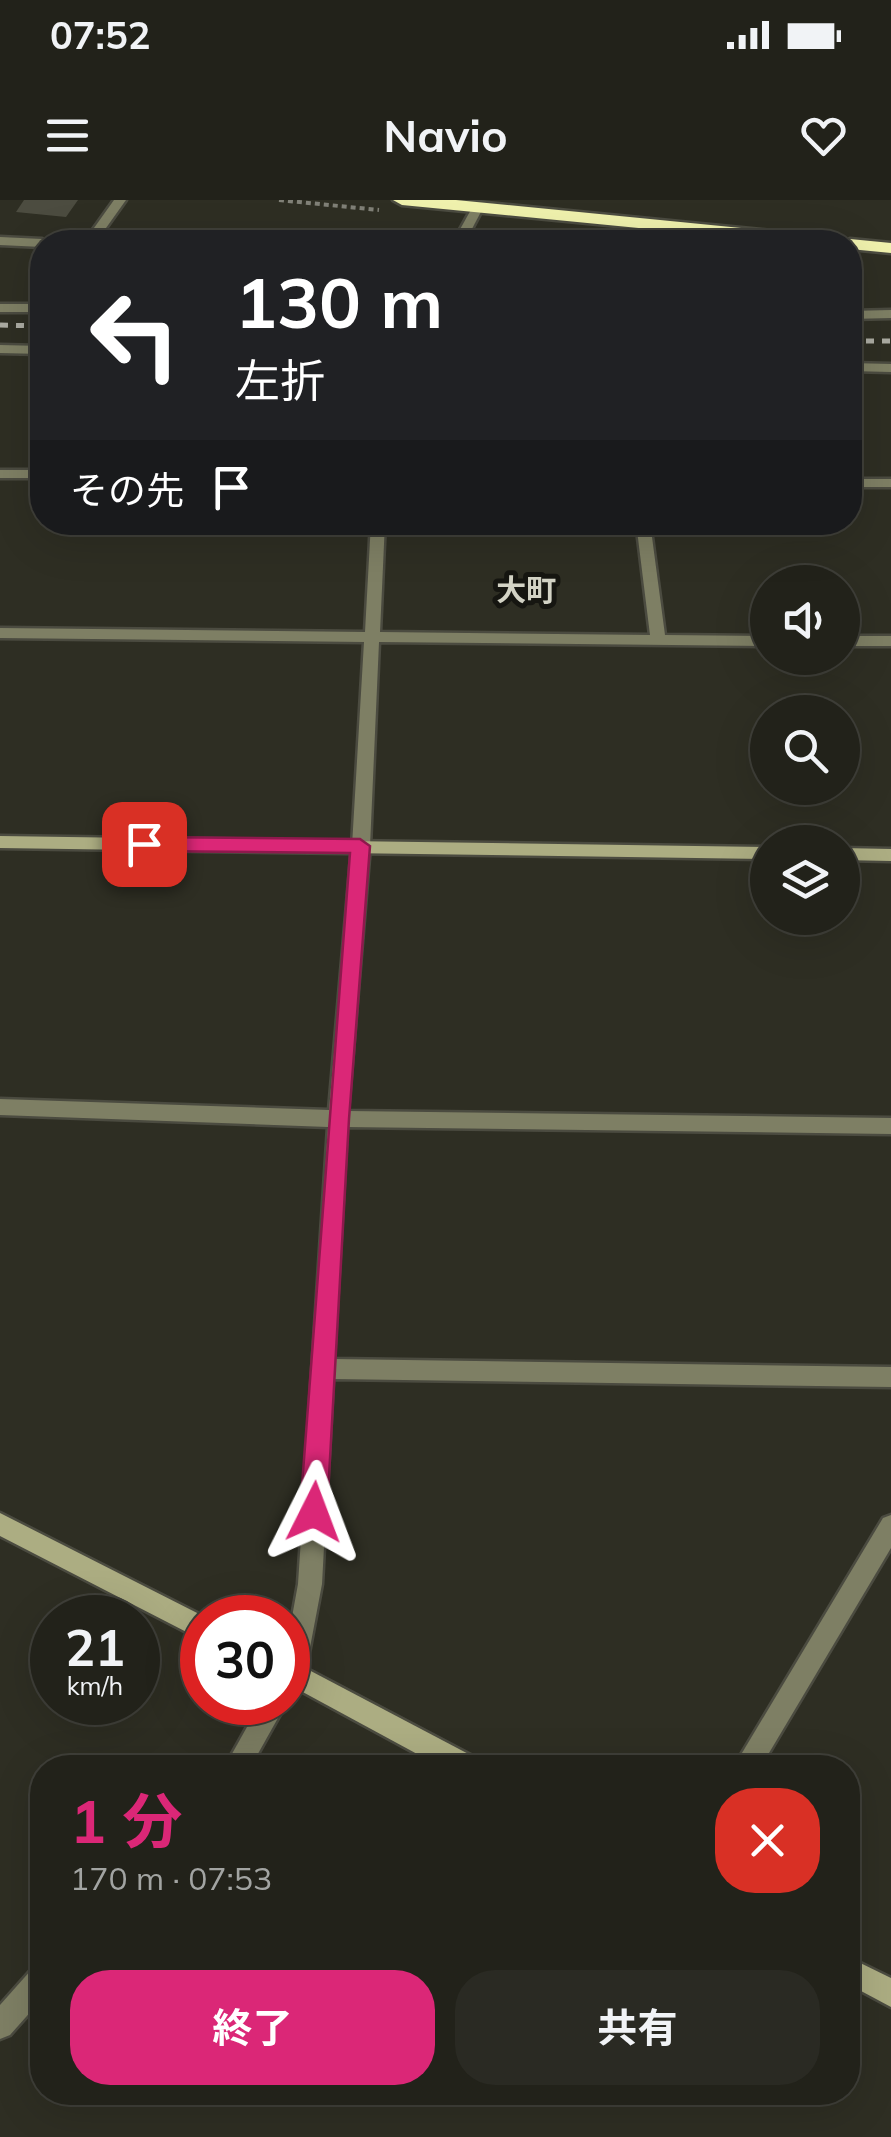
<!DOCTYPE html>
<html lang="ja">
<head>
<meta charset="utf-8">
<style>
  :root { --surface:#22221a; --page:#2a2a23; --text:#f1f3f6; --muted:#a2a4a2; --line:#3f3f39; --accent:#db2777 }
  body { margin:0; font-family:Mulish,"Noto Sans JP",sans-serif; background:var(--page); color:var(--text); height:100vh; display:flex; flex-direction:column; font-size:38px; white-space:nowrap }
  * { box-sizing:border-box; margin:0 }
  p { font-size:32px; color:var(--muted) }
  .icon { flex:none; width:55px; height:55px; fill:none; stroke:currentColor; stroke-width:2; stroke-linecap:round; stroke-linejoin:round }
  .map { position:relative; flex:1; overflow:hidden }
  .panel { position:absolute; left:30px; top:1555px; width:830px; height:350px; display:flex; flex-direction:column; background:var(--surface); border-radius:40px; box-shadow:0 10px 40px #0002,0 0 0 2px var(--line) }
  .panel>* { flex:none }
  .guide { position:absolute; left:30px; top:30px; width:832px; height:305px; border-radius:40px; box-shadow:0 10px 40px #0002,0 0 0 2px var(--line); background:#202124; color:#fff; overflow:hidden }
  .controls { position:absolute; left:750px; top:365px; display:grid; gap:20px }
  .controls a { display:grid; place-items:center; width:110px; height:110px; border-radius:50%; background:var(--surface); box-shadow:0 10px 40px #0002,0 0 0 2px var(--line); font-size:50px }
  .speed { position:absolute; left:30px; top:1395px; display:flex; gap:20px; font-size:50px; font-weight:700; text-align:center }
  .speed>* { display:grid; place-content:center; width:130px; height:130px; border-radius:50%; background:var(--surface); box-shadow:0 10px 40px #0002,0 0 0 2px var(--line); line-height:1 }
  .speed small { font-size:25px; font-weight:400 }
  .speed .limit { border:15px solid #d22; background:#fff; color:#111 }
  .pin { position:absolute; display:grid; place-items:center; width:85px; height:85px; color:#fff; margin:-42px; border-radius:20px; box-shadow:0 5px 15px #0006 }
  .me { position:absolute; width:110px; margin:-55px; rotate:3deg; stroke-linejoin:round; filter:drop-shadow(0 0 8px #0008) }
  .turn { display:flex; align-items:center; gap:35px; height:210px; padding:0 40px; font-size:45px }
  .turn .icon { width:130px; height:130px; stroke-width:2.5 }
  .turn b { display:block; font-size:70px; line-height:85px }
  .then { display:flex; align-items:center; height:95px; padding:0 40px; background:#0003; gap:20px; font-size:38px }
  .round { display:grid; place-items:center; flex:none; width:105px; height:105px; border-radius:40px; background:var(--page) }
  .overview { display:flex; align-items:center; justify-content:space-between; height:170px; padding:0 40px }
  h1 { font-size:60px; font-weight:700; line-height:75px; color:var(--accent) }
  .button { display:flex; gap:20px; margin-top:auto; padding:20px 40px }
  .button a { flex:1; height:115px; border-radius:40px; background:var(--accent); color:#fff; font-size:40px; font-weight:700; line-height:115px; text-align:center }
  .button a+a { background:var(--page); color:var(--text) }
  .status { display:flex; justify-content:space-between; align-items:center; height:70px; padding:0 50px; background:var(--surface); direction:ltr }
  .status svg { height:28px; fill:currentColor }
  header { display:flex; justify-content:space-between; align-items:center; height:130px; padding:0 40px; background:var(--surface); font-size:45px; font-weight:700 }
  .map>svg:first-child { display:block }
</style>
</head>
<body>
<div class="status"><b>07:52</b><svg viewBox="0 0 49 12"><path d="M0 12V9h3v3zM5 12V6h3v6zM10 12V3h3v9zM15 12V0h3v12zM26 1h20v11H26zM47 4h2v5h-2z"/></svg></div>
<header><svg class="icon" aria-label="menu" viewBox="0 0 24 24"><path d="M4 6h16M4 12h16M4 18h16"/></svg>Navio<svg class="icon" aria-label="heart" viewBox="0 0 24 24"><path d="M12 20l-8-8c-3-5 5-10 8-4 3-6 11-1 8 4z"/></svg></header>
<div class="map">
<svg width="891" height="1937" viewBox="0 0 891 1937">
  <rect width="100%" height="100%" fill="#2e2e23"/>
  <path fill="#4c4c40" d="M 24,0 L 78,0 L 66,17 L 16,12 Z"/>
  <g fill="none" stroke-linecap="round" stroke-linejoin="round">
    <defs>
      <g id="street">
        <path d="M 114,0 L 126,0 L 96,42 L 84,42 Z"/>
        <path d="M 473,6 L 483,8 L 465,42 L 453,42 Z"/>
        <path d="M 0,37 L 42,39 L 48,42 L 42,42 L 42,47 L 0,45 Z"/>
        <rect x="0" y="104" width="42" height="8"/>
        <path d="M 891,110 L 891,118 L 850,119 L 850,111 Z"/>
        <path d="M 0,145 L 42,146 L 42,154 L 0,153 Z"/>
        <path d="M 850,163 L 891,164 L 891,172 L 850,171 Z"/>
        <rect x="0" y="270" width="42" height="8"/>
        <rect x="850" y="279" width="41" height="8"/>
        <path d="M 371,322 L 385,322 L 380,432 L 650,435 L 636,322 L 650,322 L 665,435 L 768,436 L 768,446 L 379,442 L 370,646 L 348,911 L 891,918 L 891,934 L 347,927 L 334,1159 L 891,1167 L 891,1187 L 333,1179 L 322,1384 L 305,1474 L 297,1491 L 288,1494 L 288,1439 L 298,1384 L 328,927 L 0,915 L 0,899 L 329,910 L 352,646 L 364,442 L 0,438 L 0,428 L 365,432 Z"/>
        <rect x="842" y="436" width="49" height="10"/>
        <path d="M 891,1315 L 891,1348 L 760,1568 L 733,1568 L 883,1318 Z"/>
        <path d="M 261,1502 L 287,1502 L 250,1568 L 224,1568 Z"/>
        <path d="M 42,1765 L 42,1799 L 10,1835 L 0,1839 L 0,1805 L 32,1769 Z"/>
      </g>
      <g id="secondary">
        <path d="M 0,636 L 768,647 L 768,659 L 0,648 Z"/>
        <path d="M 842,648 L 891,649 L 891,661 L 842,660 Z"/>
        <path d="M 0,1313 L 207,1418 L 202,1418 L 202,1440 L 0,1336 Z"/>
        <path d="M 288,1459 L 478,1559 L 481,1568 L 443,1568 L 288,1484 Z"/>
        <path d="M 848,1757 L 891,1778 L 891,1807 L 848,1784 Z"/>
      </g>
      <g id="highway">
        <path d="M 393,0 L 456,0 L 833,37 L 842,42 L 783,42 L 402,5 Z"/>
        <path d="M 850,39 L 891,43 L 891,53 L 850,49 L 850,42 L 842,42 Z"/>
      </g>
    </defs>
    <use href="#street" stroke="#4b4b40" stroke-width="5"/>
    <use href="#secondary" stroke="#4b4b40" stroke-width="5"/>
    <use href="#highway" stroke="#4b4b40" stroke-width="5"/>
    <path stroke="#808077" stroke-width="4" stroke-dasharray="5 4" stroke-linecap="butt" d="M 279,0 L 379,10"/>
    <use href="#street" fill="#7e7f64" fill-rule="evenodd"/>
    <use href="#secondary" fill="#acad82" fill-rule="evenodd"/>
    <use href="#highway" fill="#eff1ad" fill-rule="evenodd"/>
    <g stroke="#ababa2" stroke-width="5" stroke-dasharray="8 8" stroke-linecap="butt">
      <path d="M 0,125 L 42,126"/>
      <path d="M 850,141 L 891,141"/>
    </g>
  </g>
  <path fill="#db2777" stroke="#8e194d" stroke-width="2.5" d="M 144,637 L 360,639 L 370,646 L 349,919 L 327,1312 L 323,1321 L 314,1325 L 304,1321 L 300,1312 L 350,653 L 144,651 L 134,644 Z"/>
  <g text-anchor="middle" stroke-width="10" stroke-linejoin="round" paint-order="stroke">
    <g font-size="30" font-weight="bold" fill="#d3d3c5" stroke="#161611">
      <text x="526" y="401">大町</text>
    </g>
  </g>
</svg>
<div class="controls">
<a><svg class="icon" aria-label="sound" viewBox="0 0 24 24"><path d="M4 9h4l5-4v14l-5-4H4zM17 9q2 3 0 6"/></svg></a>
<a><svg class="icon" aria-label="search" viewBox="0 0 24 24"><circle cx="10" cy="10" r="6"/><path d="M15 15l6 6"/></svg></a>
<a><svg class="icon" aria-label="layers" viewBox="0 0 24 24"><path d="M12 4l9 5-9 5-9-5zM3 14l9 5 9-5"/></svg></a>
</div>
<div class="speed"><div>21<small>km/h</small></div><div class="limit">30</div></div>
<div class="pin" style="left:144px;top:644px;background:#d93025"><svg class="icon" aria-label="arrive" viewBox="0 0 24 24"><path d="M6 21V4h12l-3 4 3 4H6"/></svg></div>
<svg class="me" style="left:314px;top:1312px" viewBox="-20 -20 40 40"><path d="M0-17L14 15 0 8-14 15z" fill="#db2777" stroke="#fff" stroke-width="4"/></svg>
<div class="guide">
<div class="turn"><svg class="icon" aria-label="left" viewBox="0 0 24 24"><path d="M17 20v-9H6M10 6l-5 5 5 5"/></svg><div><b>130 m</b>左折</div></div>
<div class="then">その先<svg class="icon" aria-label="arrive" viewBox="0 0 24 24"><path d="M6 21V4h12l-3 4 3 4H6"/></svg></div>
</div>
<section class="panel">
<div class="overview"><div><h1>1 分</h1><p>170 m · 07:53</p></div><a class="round" style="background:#d93025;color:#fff"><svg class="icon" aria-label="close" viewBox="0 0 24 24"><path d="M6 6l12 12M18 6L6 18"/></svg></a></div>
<div class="button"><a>終了</a><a>共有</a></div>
</section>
</div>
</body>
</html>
